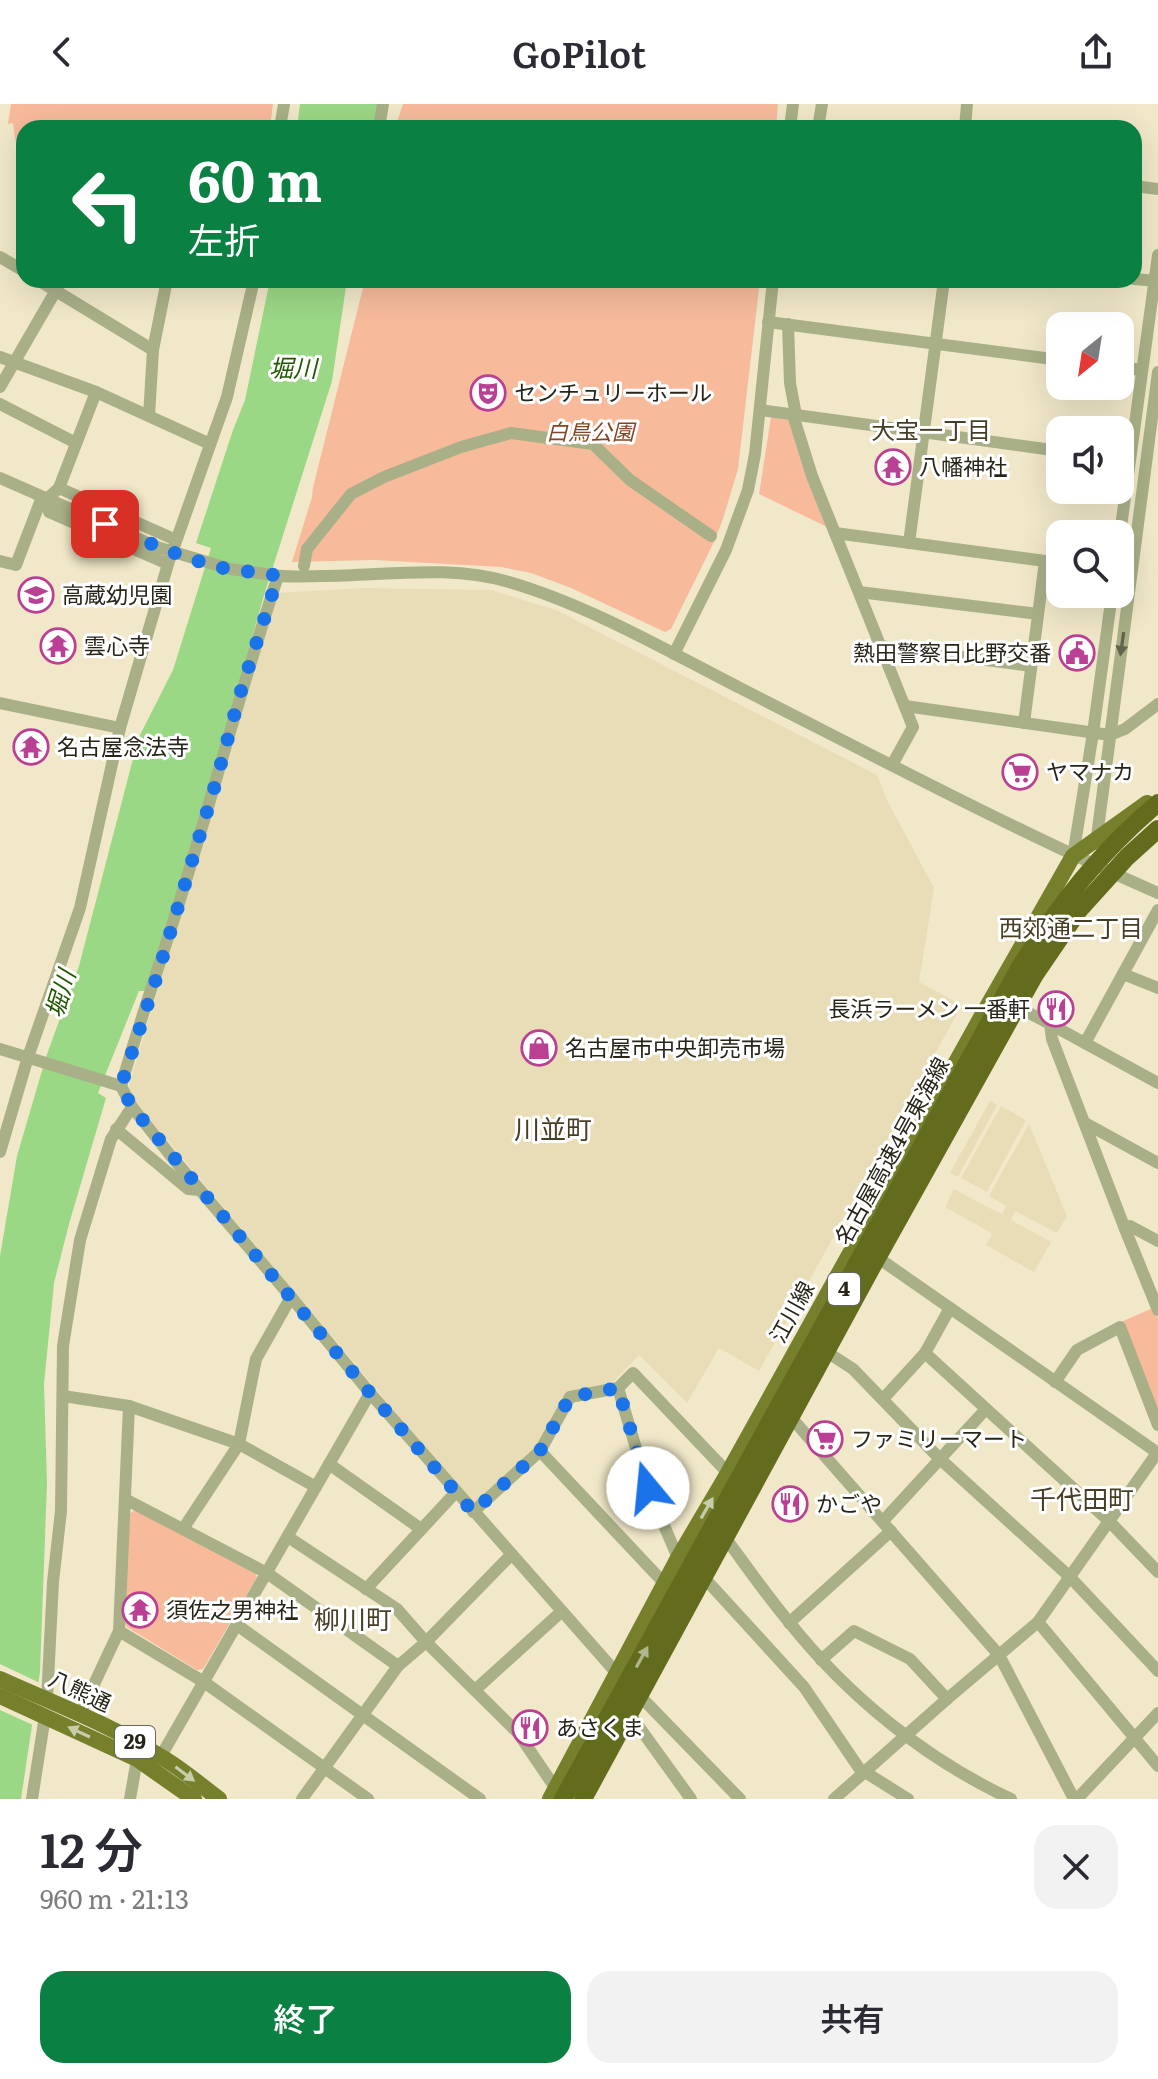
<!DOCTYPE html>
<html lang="ja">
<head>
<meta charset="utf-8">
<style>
  :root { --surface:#fff; --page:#f2f2f3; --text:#2b2b33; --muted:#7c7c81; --accent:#0b8043 }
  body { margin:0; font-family:Literata,"Noto Sans JP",serif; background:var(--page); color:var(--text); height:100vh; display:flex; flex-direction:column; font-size:30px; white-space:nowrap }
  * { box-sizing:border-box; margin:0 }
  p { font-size:26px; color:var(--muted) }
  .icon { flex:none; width:44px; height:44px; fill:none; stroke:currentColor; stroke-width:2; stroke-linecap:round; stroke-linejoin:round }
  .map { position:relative; height:1695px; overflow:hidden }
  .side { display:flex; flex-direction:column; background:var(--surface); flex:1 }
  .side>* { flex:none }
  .guide { position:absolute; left:16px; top:16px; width:1126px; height:168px; border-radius:24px; box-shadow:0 8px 32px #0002; background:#0b8043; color:#fff; overflow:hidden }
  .needle { width:52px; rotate:210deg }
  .fabs { position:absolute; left:1046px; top:208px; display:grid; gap:16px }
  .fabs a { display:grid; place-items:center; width:88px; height:88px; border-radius:16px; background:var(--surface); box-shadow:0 8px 32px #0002; font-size:40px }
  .pin { position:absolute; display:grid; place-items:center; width:68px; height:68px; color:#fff; margin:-34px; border-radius:16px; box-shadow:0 4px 12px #0006 }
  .me { position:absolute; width:88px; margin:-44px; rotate:343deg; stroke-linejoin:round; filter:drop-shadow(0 0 6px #0008) }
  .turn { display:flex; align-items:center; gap:28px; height:168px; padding:0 40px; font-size:36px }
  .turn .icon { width:104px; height:104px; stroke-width:2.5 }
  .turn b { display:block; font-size:56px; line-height:68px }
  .round { display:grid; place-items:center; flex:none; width:84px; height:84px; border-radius:24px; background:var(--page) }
  .head { display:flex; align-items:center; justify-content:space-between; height:136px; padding:0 40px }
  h1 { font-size:48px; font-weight:600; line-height:60px }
  .button { display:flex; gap:16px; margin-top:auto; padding:16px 40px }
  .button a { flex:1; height:92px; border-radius:24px; background:var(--accent); color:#fff; font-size:32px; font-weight:600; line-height:92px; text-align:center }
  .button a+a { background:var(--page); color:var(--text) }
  header { display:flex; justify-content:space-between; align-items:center; height:104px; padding:0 40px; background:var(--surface); font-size:36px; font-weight:600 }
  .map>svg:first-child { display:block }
</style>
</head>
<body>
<header><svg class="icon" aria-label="back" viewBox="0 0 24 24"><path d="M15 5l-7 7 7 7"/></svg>GoPilot<svg class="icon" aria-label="share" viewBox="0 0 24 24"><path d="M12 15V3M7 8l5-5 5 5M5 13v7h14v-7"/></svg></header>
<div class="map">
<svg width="1158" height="1695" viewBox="0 0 1158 1695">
  <rect width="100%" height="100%" fill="#f1e8c9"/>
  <g fill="#e8ddb6">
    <path d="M 364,484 L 491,486 L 556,506 L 877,671 L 887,696 L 934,784 L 919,878 L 962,901 L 759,1267 L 719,1244 L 687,1299 L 639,1251 L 611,1280 L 567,1288 L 539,1342 L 477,1398 L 470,1397 L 127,988 L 277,489 Z"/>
    <path d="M 990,997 L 997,1001 L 958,1073 L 950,1069 Z"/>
    <path d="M 1001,1002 L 1026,1016 L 987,1088 L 961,1074 Z"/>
    <path d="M 1029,1020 L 1067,1112 L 1057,1129 L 1015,1107 L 1011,1116 L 1051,1138 L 1034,1168 L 986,1141 L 992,1130 L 976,1120 L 980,1113 L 975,1120 L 945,1103 L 954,1085 L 989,1104 L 987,1108 L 990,1104 L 1002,1110 L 1006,1102 L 989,1092 Z"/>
  </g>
  <g fill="#f7bb9c">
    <path d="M 11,0 L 273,0 L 270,24 L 24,24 L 24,56 L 15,35 L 13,19 L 8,20 Z"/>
    <path d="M 403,0 L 778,0 L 776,24 L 395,24 Z"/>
    <path d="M 365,176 L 760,176 L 738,365 L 722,418 L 713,440 L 671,525 L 665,528 L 571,484 L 531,469 L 501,463 L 374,456 L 292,458 L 312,393 L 313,383 Z"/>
    <path d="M 771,313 L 791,315 L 827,423 L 759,390 Z"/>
    <path d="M 1153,1204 L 1158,1215 L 1158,1310 L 1123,1217 Z"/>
    <path d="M 135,1406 L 255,1468 L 257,1473 L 203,1565 L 197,1566 L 127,1523 L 125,1519 L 129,1410 Z"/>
  </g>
  <g fill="#9bd886">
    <path d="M 300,0 L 381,0 L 376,24 L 297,24 Z"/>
    <path d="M 270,176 L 347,176 L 332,277 L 265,488 L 183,777 L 146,887 L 139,887 L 98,989 L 106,994 L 69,1120 L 54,1179 L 44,1280 L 47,1380 L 40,1568 L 21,1695 L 0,1695 L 0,1152 L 17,1052 L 46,953 L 79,862 L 135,647 L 140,631 L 173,566 L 211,444 L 196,439 L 233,326 L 245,296 Z"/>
  </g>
  <path fill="#f1e8c9" d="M 0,1560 L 42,1580 L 35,1622 L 0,1606 Z"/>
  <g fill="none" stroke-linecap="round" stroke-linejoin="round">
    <g stroke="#a9b087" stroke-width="12">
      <path d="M 280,24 L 284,0"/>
      <path d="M 379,24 L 383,0"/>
      <path d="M 790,24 L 793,0"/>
      <path d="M 818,24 L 822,0"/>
      <path d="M 965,24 L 967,0"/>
      <path d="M 1134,82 L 1158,85"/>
      <path d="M 0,153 L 24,167"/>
      <path d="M 1134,175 L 1158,177"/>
      <path d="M 38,176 L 153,246"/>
      <path d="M 768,218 L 1060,256"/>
      <path d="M 788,220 L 790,279 L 796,311"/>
      <path d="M 0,253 L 96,288 L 210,340"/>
      <path d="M 1120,263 L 1142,266"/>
      <path d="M 0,283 L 62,176"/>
      <path d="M 96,288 L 59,384 L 47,395 L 49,408 L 168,460"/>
      <path d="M 0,300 L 76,339"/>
      <path d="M 760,306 L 1060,347"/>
      <path d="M 793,311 L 812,372 L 913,623 L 892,661"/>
      <path d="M 149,312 L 153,246 L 167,176"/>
      <path d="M 0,374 L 157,443"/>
      <path d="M 59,384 L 176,436"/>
      <path d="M 835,429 L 1060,459"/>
      <path d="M 1120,430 L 1158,151"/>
      <path d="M 909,439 L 944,176"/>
      <path d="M 0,457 L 16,461 L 42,393"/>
      <path d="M 304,462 L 307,445 L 351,390 L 384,373 L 461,343 L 511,329 L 593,340 L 630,376 L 711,432"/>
      <path d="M 274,471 C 289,474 306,472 322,472 C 383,472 449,460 509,478 C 588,501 666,546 740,584 C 878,654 1016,727 1158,789"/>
      <path d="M 278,472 C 244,575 216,679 184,783 C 164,849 140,915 121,982 L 132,1003 L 171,1052 L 291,1193 L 370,1289 L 620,1573"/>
      <path d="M 859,488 L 1038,510"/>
      <path d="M 880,542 L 1031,562"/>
      <path d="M 674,550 L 726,446 L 748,386 L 755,350 L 773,176"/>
      <path d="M 0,599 L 120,624"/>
      <path d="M 905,602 L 1110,631 L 1125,625 L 1158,600"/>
      <path d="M 1024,619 L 1045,457"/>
      <path d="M 1096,740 L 1158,268"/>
      <path d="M 1073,752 L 1093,629 L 1112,490"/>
      <path d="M 1123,870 L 1158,884"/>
      <path d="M 1018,903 L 1050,920 L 1052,935 L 1125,1125 L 1158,1206"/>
      <path d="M 1050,920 L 1158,979"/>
      <path d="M 1085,939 L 1158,806"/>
      <path d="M 0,945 L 121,982"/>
      <path d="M 1085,1019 L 1158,1059"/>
      <path d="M 116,1025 L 188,1085 L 200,1086"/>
      <path d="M 0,1048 L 28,953 L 80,804 L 120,624 L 168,460 L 227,293 L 254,176"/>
      <path d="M 1125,1125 L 1130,1122 L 1158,1137"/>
      <path d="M 884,1158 L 1158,1349"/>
      <path d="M 925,1249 L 1109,1417 L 1158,1468"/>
      <path d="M 833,1252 L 853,1265 L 940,1355 L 1070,1473 L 1158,1567"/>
      <path d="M 1055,1278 L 1077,1246 L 1120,1223 L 1158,1321"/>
      <path d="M 618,1284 L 648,1384 L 678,1454"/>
      <path d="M 63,1292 L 129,1302 L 239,1340 L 316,1383"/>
      <path d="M 883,1295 L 925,1249 L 950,1204"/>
      <path d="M 796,1319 L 999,1551 L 1074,1695"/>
      <path d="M 329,1360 L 421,1425"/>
      <path d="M 125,1395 L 267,1469 L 398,1562"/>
      <path d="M 473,1408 L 540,1347"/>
      <path d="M 883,1417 L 986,1305"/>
      <path d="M 183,1425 L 239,1340 L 256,1255 L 291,1193"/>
      <path d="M 288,1433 L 397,1505 L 426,1538 L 518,1629 L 556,1685"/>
      <path d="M 730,1440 C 749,1466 768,1493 789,1518 C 848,1592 925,1655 1011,1695"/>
      <path d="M 664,1479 L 540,1347 L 570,1293 L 618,1284 L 633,1269 L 728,1369"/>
      <path d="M 709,1479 L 804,1583 L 863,1670"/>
      <path d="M 366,1485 L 456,1388"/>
      <path d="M 1038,1518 L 1158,1662"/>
      <path d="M 789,1519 L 891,1427"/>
      <path d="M 237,1521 L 480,1695"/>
      <path d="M 119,1527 L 204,1578 L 368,1695"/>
      <path d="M 821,1556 L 854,1527 L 910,1555 L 947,1595"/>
      <path d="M 475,1586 L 561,1508"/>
      <path d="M 636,1588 L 740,1695"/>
      <path d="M 47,1596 L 53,1478 L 61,1407 L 63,1242 L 80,1136 L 111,1035 L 132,1003"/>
      <path d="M 80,1610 L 119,1527 L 129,1302"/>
      <path d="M 634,1616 L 691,1695"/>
      <path d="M 161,1652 L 370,1289"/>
      <path d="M 865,1668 L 908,1695"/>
      <path d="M 32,1695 L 45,1612"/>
      <path d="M 130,1695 L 137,1655"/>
      <path d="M 302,1695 L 398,1562 L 426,1538 L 511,1451"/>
      <path d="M 834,1695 L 947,1595 L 1038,1518 L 1157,1349"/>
      <path d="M 1077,1695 L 1158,1609"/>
    </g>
    <g stroke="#757f2c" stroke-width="16">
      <path d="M 0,1575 C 53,1599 109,1620 158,1651 C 180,1663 199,1680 219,1695"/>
      <path d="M 0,1592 L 137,1655 L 194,1695"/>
      <path d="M 550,1695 L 678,1454 L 728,1369 L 979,917 L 1073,752 L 1147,699"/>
    </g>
    <path stroke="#a9b087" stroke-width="12" d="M 157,443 L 230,465 L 273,471"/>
    <g stroke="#636c1d" stroke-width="18">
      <path d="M 563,1695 L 1020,863 C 1060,799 1100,748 1158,699"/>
      <path d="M 583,1695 L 872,1163 L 1034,872 L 1079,806 L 1127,753 L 1158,725"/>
    </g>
  </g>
  <defs><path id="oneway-solid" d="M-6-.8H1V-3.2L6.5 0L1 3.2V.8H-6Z" transform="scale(2)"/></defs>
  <use fill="#62634a" href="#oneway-solid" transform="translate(1122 540) rotate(98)"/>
  <g fill="#c8ccab">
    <use href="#oneway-solid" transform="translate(707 1404) rotate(-60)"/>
    <use href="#oneway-solid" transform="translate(79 1628) rotate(-155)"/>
    <use href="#oneway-solid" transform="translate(185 1670) rotate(37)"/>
  </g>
  <use fill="#b1b68e" href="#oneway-solid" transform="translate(642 1553) rotate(-61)"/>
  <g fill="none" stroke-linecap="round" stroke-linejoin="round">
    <path stroke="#1a73e8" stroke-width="14" stroke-dasharray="0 25.2" d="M 105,420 C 145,437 185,456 228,465 C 245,468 262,468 278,472 L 240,590 L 216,678 L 158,869 L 121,982 L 132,1003 L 370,1289 L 473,1408 L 540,1347 L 570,1293 L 618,1284 L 648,1384"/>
  </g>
  <defs>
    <symbol id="theatre-ring" viewBox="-11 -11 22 22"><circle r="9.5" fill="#fff" stroke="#ba4094" stroke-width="1.5"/><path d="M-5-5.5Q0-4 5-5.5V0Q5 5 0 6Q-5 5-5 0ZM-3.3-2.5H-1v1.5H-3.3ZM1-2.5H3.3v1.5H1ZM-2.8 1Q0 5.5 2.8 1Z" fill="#ba4094"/></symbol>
    <symbol id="temple-ring" viewBox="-11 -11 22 22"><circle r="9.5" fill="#fff" stroke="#ba4094" stroke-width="1.5"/><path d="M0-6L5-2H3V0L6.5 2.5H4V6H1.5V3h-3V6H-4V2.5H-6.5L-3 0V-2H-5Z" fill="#ba4094"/></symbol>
    <symbol id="school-ring" viewBox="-11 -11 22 22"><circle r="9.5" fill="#fff" stroke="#ba4094" stroke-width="1.5"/><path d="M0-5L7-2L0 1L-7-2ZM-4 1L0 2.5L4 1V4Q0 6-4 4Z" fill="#ba4094"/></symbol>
    <symbol id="civic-ring" viewBox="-11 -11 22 22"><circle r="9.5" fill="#fff" stroke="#ba4094" stroke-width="1.5"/><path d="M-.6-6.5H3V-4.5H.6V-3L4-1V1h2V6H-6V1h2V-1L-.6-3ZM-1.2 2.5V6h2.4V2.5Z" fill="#ba4094"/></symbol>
    <symbol id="supermarket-ring" viewBox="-11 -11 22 22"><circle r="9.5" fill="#fff" stroke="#ba4094" stroke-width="1.5"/><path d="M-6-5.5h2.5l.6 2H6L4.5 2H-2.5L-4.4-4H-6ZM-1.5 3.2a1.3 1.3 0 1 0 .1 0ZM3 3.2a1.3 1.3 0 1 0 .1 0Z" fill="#ba4094"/></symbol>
    <symbol id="restaurant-ring" viewBox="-11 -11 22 22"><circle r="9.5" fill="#fff" stroke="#ba4094" stroke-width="1.5"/><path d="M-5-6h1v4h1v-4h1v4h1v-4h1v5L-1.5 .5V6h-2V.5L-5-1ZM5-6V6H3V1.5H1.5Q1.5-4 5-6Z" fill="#ba4094"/></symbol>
    <symbol id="shop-ring" viewBox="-11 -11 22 22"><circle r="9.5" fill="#fff" stroke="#ba4094" stroke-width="1.5"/><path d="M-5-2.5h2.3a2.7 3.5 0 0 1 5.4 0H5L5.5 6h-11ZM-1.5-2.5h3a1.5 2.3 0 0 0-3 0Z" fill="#ba4094"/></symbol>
  </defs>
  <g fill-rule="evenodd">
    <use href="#theatre-ring" x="468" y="269" width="40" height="40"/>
    <use href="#temple-ring" x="873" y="343" width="40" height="40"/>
    <use href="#school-ring" x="16" y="471" width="40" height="40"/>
    <use href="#temple-ring" x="38" y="522" width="40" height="40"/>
    <use href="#civic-ring" x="1057" y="529" width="40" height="40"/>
    <use href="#temple-ring" x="11" y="623" width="40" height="40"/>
    <use href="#supermarket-ring" x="1000" y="648" width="40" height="40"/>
    <use href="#restaurant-ring" x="1036" y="885" width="40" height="40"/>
    <use href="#shop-ring" x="519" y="924" width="40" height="40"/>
    <use href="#supermarket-ring" x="805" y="1315" width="40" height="40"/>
    <use href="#restaurant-ring" x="770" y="1380" width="40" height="40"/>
    <use href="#temple-ring" x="120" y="1486" width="40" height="40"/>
    <use href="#restaurant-ring" x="510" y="1604" width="40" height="40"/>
  </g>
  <g text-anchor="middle" stroke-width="6" stroke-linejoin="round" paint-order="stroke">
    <g fill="#fff" stroke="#68665d" stroke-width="2">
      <rect x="828" y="1169" width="32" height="32" rx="6"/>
      <rect x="115" y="1622" width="40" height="32" rx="6"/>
    </g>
    <g font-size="20" font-weight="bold" fill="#272418">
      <text x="844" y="1192">4</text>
      <text x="135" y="1645">29</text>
    </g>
    <g font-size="22" fill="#272418" stroke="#fff" text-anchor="start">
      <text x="514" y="297">センチュリーホール</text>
      <text x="919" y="371">八幡神社</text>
      <text x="62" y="499">高蔵幼児園</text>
      <text x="84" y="550">雲心寺</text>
      <text x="1051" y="557" text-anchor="end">熱田警察日比野交番</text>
      <text x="57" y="651">名古屋念法寺</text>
      <text x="1046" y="676">ヤマナカ</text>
      <text x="1030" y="913" text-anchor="end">長浜ラーメン 一番軒</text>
      <text x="565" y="952">名古屋市中央卸売市場</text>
      <text x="851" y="1343">ファミリーマート</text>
      <text x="816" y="1408">かごや</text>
      <text x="166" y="1514">須佐之男神社</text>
      <text x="556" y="1632">あさくま</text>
    </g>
    <g font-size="22" font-style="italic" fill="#814623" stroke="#fff">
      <text x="590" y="336">白鳥公園</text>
    </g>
    <g font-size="22" fill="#272418" stroke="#fff">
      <text transform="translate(892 1047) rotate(-61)" y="8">名古屋高速4号東海線</text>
      <text transform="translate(792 1208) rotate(-61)" y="8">江川線</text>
      <text transform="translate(80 1587) rotate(25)" y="8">八熊通</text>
    </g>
    <g font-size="24" font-style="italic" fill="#205800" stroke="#fff">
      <text x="293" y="273">堀川</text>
      <text transform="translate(61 890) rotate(-73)" y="8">堀川</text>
    </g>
    <g font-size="24" fill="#473f25" stroke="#fff">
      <text x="931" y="335">大宝一丁目</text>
      <text x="1071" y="833">西郊通二丁目</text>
    </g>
    <g font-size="26" fill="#473f25" stroke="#fff">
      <text x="553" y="1035">川並町</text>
      <text x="1082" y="1405">千代田町</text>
      <text x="353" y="1525">柳川町</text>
    </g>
  </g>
</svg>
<div class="fabs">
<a><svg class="needle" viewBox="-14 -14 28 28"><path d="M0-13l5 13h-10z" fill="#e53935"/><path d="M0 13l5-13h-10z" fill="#7c7c81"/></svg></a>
<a><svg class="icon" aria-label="sound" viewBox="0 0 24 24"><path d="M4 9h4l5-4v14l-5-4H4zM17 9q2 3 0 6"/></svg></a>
<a><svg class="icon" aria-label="search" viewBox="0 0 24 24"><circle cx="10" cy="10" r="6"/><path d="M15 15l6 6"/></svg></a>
</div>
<div class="pin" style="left:105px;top:420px;background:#d93025"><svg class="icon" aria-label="arrive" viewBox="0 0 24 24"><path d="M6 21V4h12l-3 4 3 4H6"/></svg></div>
<svg class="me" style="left:648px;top:1384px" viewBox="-20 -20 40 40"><circle r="19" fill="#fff"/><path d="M0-13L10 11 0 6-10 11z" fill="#1a73e8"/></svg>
<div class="guide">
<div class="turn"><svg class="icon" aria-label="left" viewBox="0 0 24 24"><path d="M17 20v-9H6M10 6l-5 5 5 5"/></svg><div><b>60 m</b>左折</div></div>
</div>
</div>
<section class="side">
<div class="head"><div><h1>12 分</h1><p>960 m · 21:13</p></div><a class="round"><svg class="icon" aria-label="close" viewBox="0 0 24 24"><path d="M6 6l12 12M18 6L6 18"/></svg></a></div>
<div class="button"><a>終了</a><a>共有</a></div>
</section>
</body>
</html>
